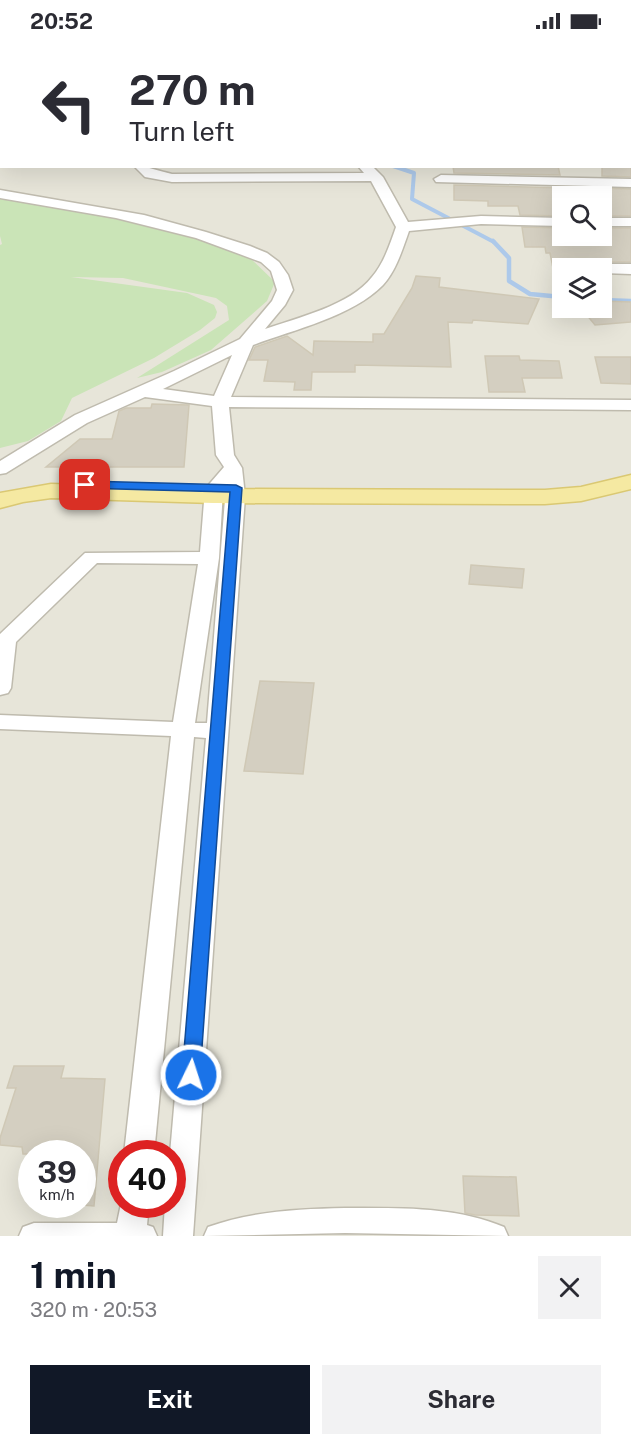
<!DOCTYPE html>
<html lang="en">
<head>
<meta charset="utf-8">
<style>
  :root { --surface:#fff; --page:#f2f2f3; --text:#2b2b33; --muted:#7c7c81; --accent:#111827 }
  body { margin:0; font-family:"Public Sans",sans-serif; background:var(--page); color:var(--text); height:100vh; display:flex; flex-direction:column; font-size:22px; white-space:nowrap }
  * { box-sizing:border-box; margin:0 }
  p { font-size:20px; color:var(--muted) }
  .icon { flex:none; width:33px; height:33px; fill:none; stroke:currentColor; stroke-width:2; stroke-linecap:round; stroke-linejoin:round }
  .map { position:relative; height:1194px; overflow:hidden }
  .details { display:flex; flex-direction:column; background:var(--surface); flex:1 }
  .details>* { flex:none }
  .banner { position:absolute; left:0px; top:0px; width:632px; height:126px; box-shadow:0 6px 24px #0002; background:#fff; color:var(--text); overflow:hidden }
  .fabs { position:absolute; left:552px; top:144px; display:grid; gap:12px }
  .fabs a { display:grid; place-items:center; width:60px; height:60px; border-radius:0px; background:var(--surface); box-shadow:0 6px 24px #0002; font-size:30px }
  .speed { position:absolute; left:18px; top:1098px; display:flex; gap:12px; font-size:30px; font-weight:700; text-align:center }
  .speed>* { display:grid; place-content:center; width:78px; height:78px; border-radius:50%; background:var(--surface); box-shadow:0 6px 24px #0002; line-height:1 }
  .speed small { font-size:15px; font-weight:400 }
  .speed .limit { border:9px solid #d22; background:#fff; color:#111 }
  .pin { position:absolute; display:grid; place-items:center; width:51px; height:51px; color:#fff; margin:-26px; border-radius:12px; box-shadow:0 3px 9px #0006 }
  .me { position:absolute; width:66px; margin:-33px; rotate:4deg; stroke-linejoin:round; filter:drop-shadow(0 0 4px #0008) }
  .turn { display:flex; align-items:center; gap:21px; height:126px; padding:0 30px; font-size:27px }
  .turn .icon { width:78px; height:78px; stroke-width:2.5 }
  .turn b { display:block; font-size:42px; line-height:51px }
  .round { display:grid; place-items:center; flex:none; width:63px; height:63px; border-radius:0px; background:var(--page) }
  .headline { display:flex; align-items:center; justify-content:space-between; height:102px; padding:0 30px }
  h1 { font-size:36px; font-weight:700; line-height:45px; color:var(--accent) }
  .action { display:flex; gap:12px; margin-top:auto; padding:12px 30px }
  .action a { flex:1; height:69px; border-radius:0px; background:var(--accent); color:#fff; font-size:24px; font-weight:700; line-height:69px; text-align:center }
  .action a+a { background:var(--page); color:var(--text) }
  .status { display:flex; justify-content:space-between; align-items:center; height:42px; padding:0 30px; background:var(--surface); direction:ltr }
  .status svg { height:16px; fill:currentColor }
  .map>svg:first-child { display:block }
</style>
</head>
<body>
<div class="status"><b>20:52</b><svg viewBox="0 0 49 12"><path d="M0 12V9h3v3zM5 12V6h3v6zM10 12V3h3v9zM15 12V0h3v12zM26 1h20v11H26zM47 4h2v5h-2z"/></svg></div>
<div class="map">
<svg width="631" height="1194" viewBox="0 0 631 1194">
  <rect width="100%" height="100%" fill="#f4f2eb"/>
  <path fill="#e7e5d9" fill-rule="evenodd" d="M 0,0 L 631,0 L 631,1194 L 0,1194 ZM 2,2 L 630,2 L 630,124 L 2,124 ZM 562,154 L 602,154 L 602,194 L 562,194 ZM 562,226 L 602,226 L 602,266 L 562,266 ZM 32,1112 L 82,1112 L 82,1162 L 32,1162 ZM 122,1112 L 172,1112 L 172,1162 L 122,1162 Z"/>
  <path fill="#cae4b7" d="M 0,157 L 70,166 L 181,190 L 248,214 L 275,240 L 267,259 L 211,308 L 162,330 L 137,336 L 229,278 L 227,264 L 216,256 L 123,236 L 71,235 L 187,251 L 214,263 L 217,270 L 215,276 L 200,288 L 154,316 L 72,356 L 61,379 L 28,399 L 0,406 L 0,203 L 2,202 L 0,194 Z"/>
  <g fill="none" stroke-linecap="round" stroke-linejoin="round">
    <g stroke="#adc9ea" stroke-width="4">
      <path d="M 463,2 L 465,0"/>
      <path d="M 393,124 L 414,131 L 412,157 L 494,200"/>
    </g>
    <g stroke="#adc9ea" stroke-width="4.5">
      <path d="M 493,199 L 509,216 L 509,239 L 530,252 L 562,255"/>
      <path d="M 602,258 L 631,259"/>
    </g>
  </g>
  <g fill="#d4cfc1" stroke="#cfc8b5" stroke-width="1.5">
    <path d="M 453,124 L 558,124 L 560,133 L 454,131 Z"/>
    <path d="M 602,124 L 631,124 L 631,135 L 602,134 Z"/>
    <path d="M 454,143 L 564,146 L 565,153 L 562,153 L 562,174 L 520,173 L 518,164 L 488,164 L 488,159 L 454,158 Z"/>
    <path d="M 602,146 L 631,147 L 631,174 L 602,174 Z"/>
    <path d="M 522,185 L 562,186 L 562,194 L 602,194 L 602,186 L 631,186 L 631,220 L 602,220 L 594,224 L 575,224 L 576,226 L 553,226 L 550,211 L 546,211 L 545,205 L 525,205 Z"/>
    <path d="M 416,234 L 440,236 L 439,245 L 539,257 L 528,282 L 473,278 L 472,281 L 448,280 L 451,325 L 355,323 L 355,330 L 312,330 L 311,348 L 294,348 L 295,340 L 264,339 L 268,318 L 249,318 L 255,305 L 287,294 L 313,313 L 314,299 L 373,300 L 373,292 L 384,292 L 412,246 Z"/>
    <path d="M 602,259 L 631,260 L 631,280 L 595,283 L 581,266 L 602,266 Z"/>
    <path d="M 485,314 L 519,314 L 520,318 L 559,319 L 562,336 L 522,336 L 525,350 L 489,350 Z"/>
    <path d="M 595,315 L 631,315 L 631,342 L 601,341 Z"/>
    <path d="M 152,362 L 189,363 L 184,425 L 46,425 L 80,397 L 112,397 L 119,369 L 126,366 L 151,366 Z"/>
    <path d="M 471,523 L 524,527 L 522,546 L 469,542 Z"/>
    <path d="M 260,639 L 314,641 L 303,732 L 244,729 Z"/>
    <path d="M 14,1024 L 64,1024 L 61,1036 L 105,1037 L 94,1164 L 82,1163 L 82,1112 L 23,1112 L 22,1105 L 0,1103 L 0,1096 L 16,1046 L 7,1046 Z"/>
    <path d="M 463,1134 L 516,1135 L 519,1174 L 475,1173 L 465,1171 Z"/>
  </g>
  <g fill="none" stroke-linecap="round" stroke-linejoin="round">
    <defs>
      <g id="minor">
        <path d="M 135,0 L 164,0 L 165,2 L 136,2 Z"/>
        <rect x="630" y="6" width="1" height="6"/>
        <rect x="0" y="18" width="2" height="8"/>
        <rect x="630" y="30" width="1" height="8"/>
        <path d="M 2,40 L 2,48 L 0,49 L 0,41 Z"/>
        <rect x="630" y="62" width="1" height="8"/>
        <rect x="0" y="81" width="2" height="8"/>
        <rect x="630" y="96" width="1" height="8"/>
        <path d="M 134,124 C 148,124 158,129 172,132 L 364,131 L 358,124 L 372,124 L 383,135 L 408,180 L 481,174 L 562,176 L 562,184 L 481,182 L 409,189 C 403,206 396,229 383,243 C 353,274 293,288 253,303 L 231,355 L 631,358 L 631,368 L 229,365 L 234,413 L 242,426 L 245,454 L 193,1194 L 163,1194 L 165,1162 L 172,1162 L 172,1112 L 170,1112 L 206,696 L 194,695 L 154,1112 L 124,1112 L 171,694 L 0,687 L 0,673 L 173,680 L 198,522 L 97,521 L 16,600 L 11,646 L 8,651 L 0,653 L 0,592 L 85,511 L 200,510 L 205,447 L 224,425 L 216,413 L 212,364 L 145,355 L 87,381 L 6,431 L 0,432 L 0,419 L 75,373 L 174,329 L 240,297 L 272,259 L 277,248 L 271,229 L 261,220 L 196,196 L 116,176 L 0,156 L 0,148 L 144,173 L 206,190 L 250,204 L 267,211 L 279,220 L 288,233 L 293,248 L 285,263 L 265,287 C 297,276 351,263 372,235 C 384,221 390,202 396,185 L 371,139 L 172,140 L 145,135 ZM 232,313 L 214,354 L 163,347 ZM 226,445 L 207,681 L 195,681 L 219,516 L 223,448 Z"/>
        <path d="M 441,133 L 631,137 L 631,145 L 436,140 L 434,137 Z"/>
        <rect x="602" y="176" width="29" height="8"/>
        <path d="M 602,222 L 631,222 L 631,232 L 602,231 L 602,226 L 595,226 Z"/>
        <path d="M 122,1157 L 122,1162 L 149,1162 L 147,1183 L 153,1185 L 157,1194 L 19,1194 L 23,1185 L 34,1181 L 117,1181 Z"/>
        <path d="M 345,1166 C 398,1166 455,1164 504,1185 L 508,1194 L 345,1191 L 204,1194 L 208,1185 C 252,1169 299,1167 345,1166 Z"/>
      </g>
      <path id="major" d="M 631,433 L 631,447 L 581,459 L 545,462 L 213,461 L 51,456 L 23,460 L 0,466 L 0,451 L 51,442 L 213,447 L 545,448 L 581,445 Z"/>
    </defs>
    <use href="#minor" stroke="#bfbbae" stroke-width="3"/>
    <use href="#major" stroke="#dac873" stroke-width="3"/>
    <use href="#minor" fill="#fff" fill-rule="evenodd"/>
    <use href="#major" fill="#f5e9a2" fill-rule="evenodd"/>
  </g>
  <path fill="#1a73e8" stroke="#114b97" stroke-width="1.5" d="M 85,439 L 236,443 L 242,446 L 200,1033 L 198,1038 L 191,1040 L 185,1038 L 182,1033 L 230,450 L 80,446 L 79,443 Z"/>
</svg>
<div class="fabs">
<a><svg class="icon" aria-label="search" viewBox="0 0 24 24"><circle cx="10" cy="10" r="6"/><path d="M15 15l6 6"/></svg></a>
<a><svg class="icon" aria-label="layers" viewBox="0 0 24 24"><path d="M12 4l9 5-9 5-9-5zM3 14l9 5 9-5"/></svg></a>
</div>
<div class="speed"><div>39<small>km/h</small></div><div class="limit">40</div></div>
<div class="pin" style="left:85px;top:443px;background:#d93025"><svg class="icon" aria-label="arrive" viewBox="0 0 24 24"><path d="M6 21V4h12l-3 4 3 4H6"/></svg></div>
<svg class="me" style="left:191px;top:1033px" viewBox="-20 -20 40 40"><circle r="17" fill="#1a73e8" stroke="#fff" stroke-width="3"/><path d="M0-11L8 9 0 5-8 9z" fill="#fff"/></svg>
<div class="banner">
<div class="turn"><svg class="icon" aria-label="left" viewBox="0 0 24 24"><path d="M17 20v-9H6M10 6l-5 5 5 5"/></svg><div><b>270 m</b>Turn left</div></div>
</div>
</div>
<section class="details">
<div class="headline"><div><h1>1 min</h1><p>320 m · 20:53</p></div><a class="round"><svg class="icon" aria-label="close" viewBox="0 0 24 24"><path d="M6 6l12 12M18 6L6 18"/></svg></a></div>
<div class="action"><a>Exit</a><a>Share</a></div>
</section>
</body>
</html>
